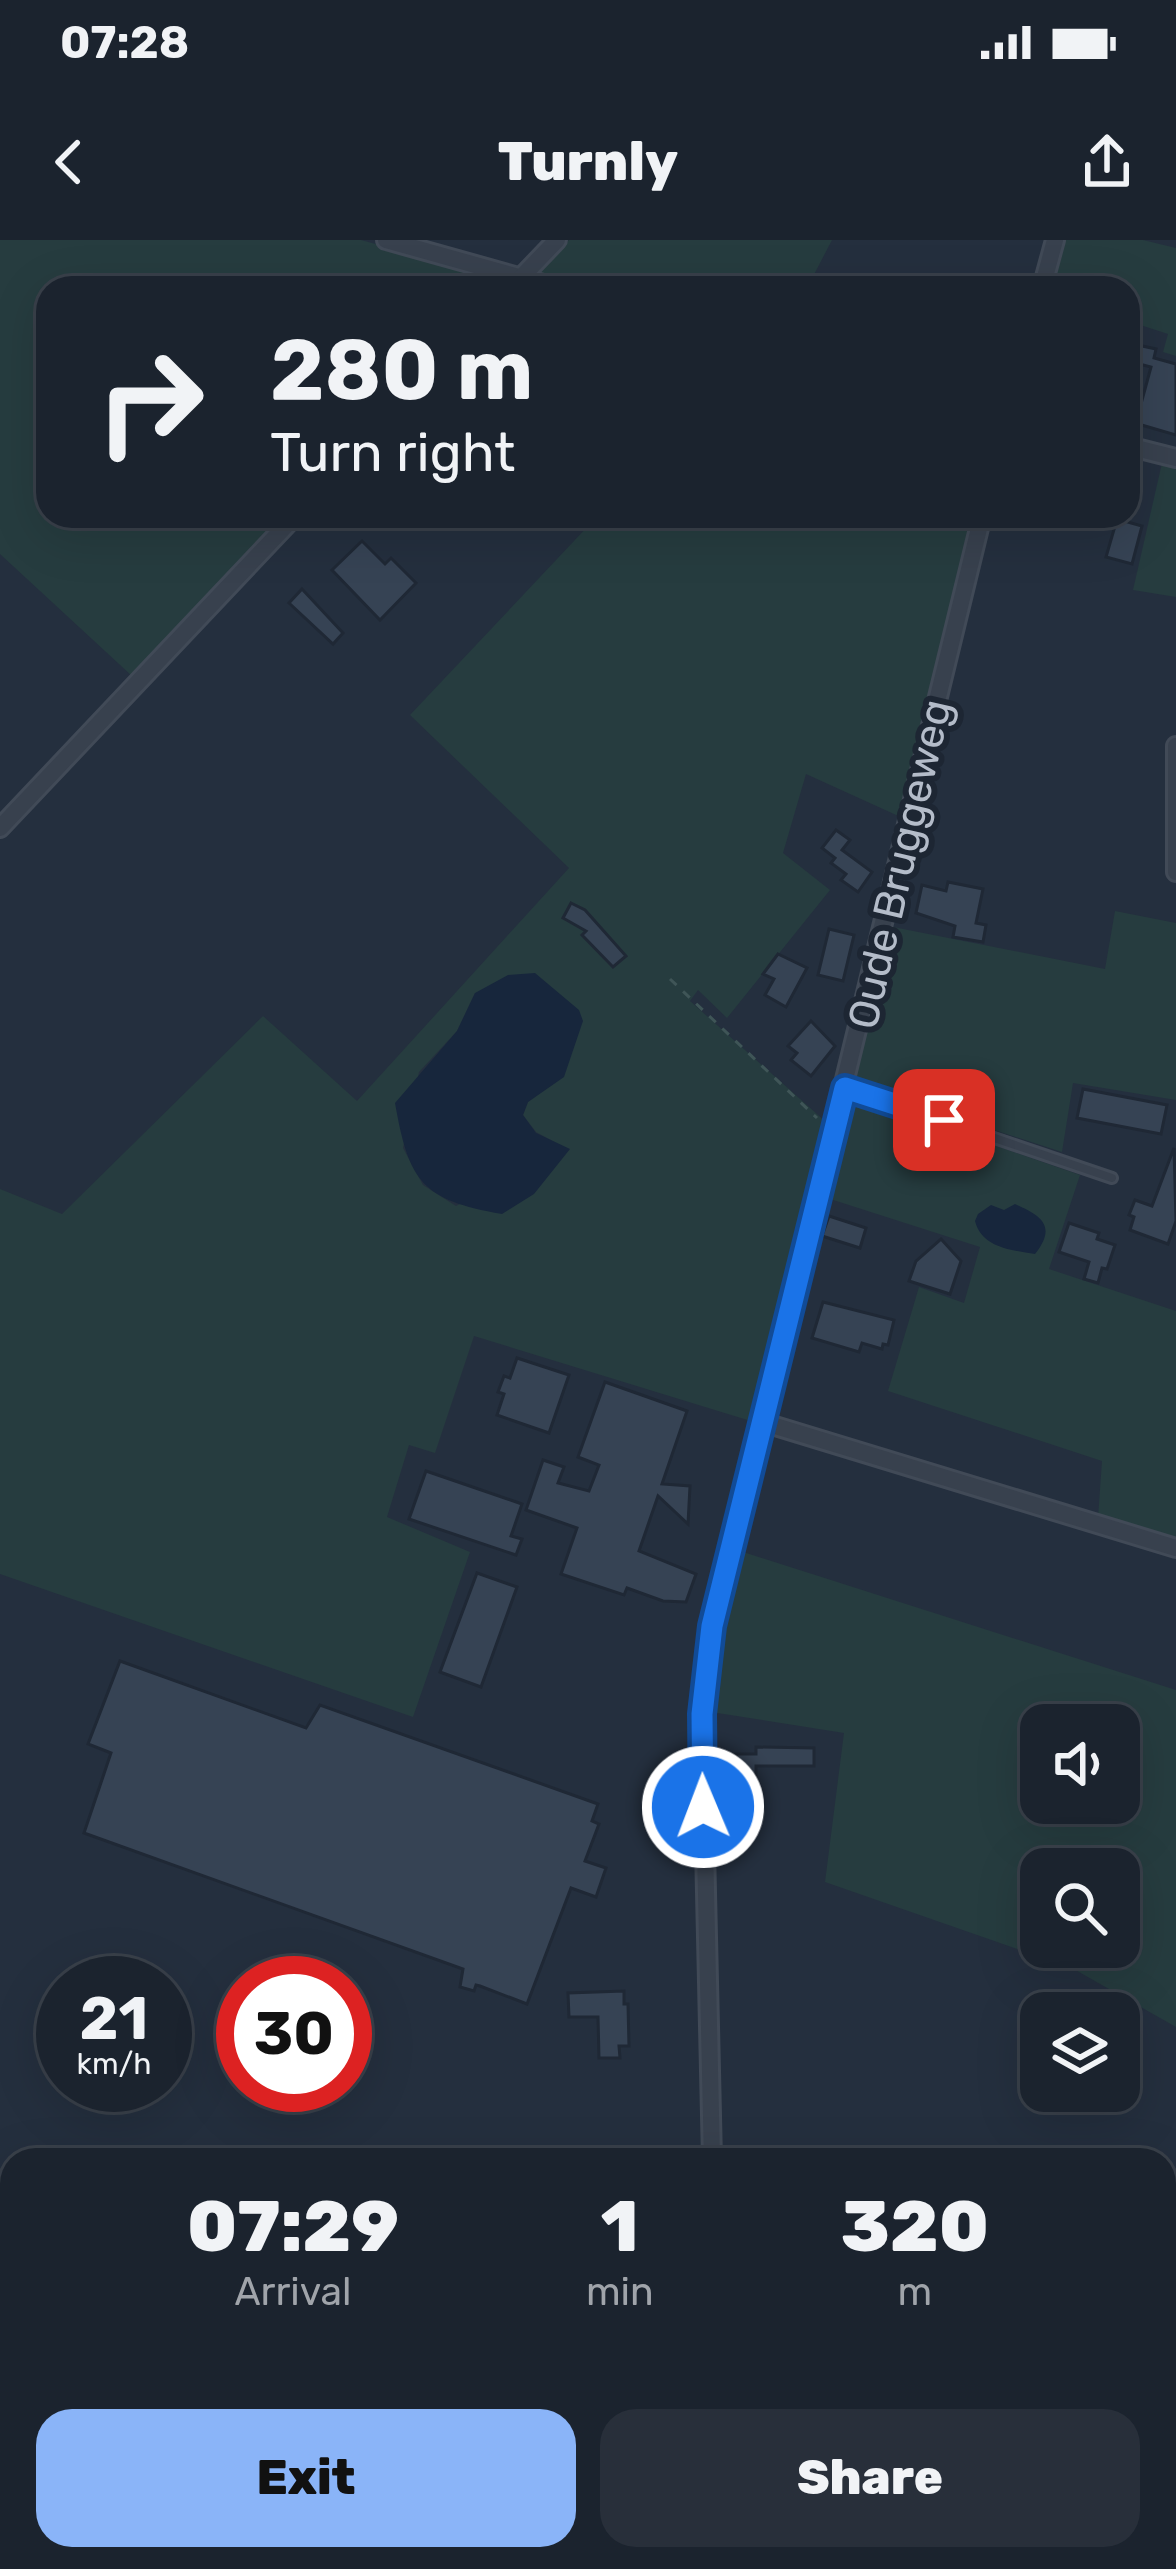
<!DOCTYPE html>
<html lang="en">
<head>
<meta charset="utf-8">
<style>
  :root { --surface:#1b232e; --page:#282f3a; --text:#f1f3f6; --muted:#a0a4aa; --line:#39404a; --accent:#8ab4f8 }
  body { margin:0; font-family:Rubik,sans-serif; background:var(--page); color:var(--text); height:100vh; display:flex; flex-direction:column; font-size:45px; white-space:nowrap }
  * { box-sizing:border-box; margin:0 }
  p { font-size:39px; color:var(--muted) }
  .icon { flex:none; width:66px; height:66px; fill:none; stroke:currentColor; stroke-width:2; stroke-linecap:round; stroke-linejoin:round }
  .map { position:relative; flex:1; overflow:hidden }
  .sheet { position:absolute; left:0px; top:1908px; width:1176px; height:423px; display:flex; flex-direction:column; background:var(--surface); border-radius:36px 36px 0 0; box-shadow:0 12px 48px #0002,0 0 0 3px var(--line) }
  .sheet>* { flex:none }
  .banner { position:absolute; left:36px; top:36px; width:1104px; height:252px; border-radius:36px; box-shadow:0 12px 48px #0002,0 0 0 3px var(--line); background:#1b232e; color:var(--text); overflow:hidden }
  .buttons { position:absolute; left:1020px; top:1464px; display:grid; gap:24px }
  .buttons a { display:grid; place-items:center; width:120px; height:120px; border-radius:24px; background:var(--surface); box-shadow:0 12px 48px #0002,0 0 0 3px var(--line); font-size:60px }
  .speed { position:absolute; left:36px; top:1716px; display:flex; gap:24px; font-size:60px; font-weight:700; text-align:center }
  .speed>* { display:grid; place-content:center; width:156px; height:156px; border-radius:50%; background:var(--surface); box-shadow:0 12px 48px #0002,0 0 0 3px var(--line); line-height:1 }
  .speed small { font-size:30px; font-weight:400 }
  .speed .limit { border:18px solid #d22; background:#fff; color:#111 }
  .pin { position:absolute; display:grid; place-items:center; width:102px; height:102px; color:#fff; margin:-51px; border-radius:24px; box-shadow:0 6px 18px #0006 }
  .me { position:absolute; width:132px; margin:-66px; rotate:359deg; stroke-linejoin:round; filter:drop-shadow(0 0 9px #0008) }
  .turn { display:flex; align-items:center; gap:42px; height:252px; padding:0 36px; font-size:54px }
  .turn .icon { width:156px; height:156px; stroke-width:2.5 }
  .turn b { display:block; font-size:84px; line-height:102px }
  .eta { display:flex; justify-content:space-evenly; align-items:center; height:204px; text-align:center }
  .eta b { font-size:72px; font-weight:800; line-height:84px }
  .cta { display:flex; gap:24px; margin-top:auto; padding:24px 36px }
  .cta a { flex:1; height:138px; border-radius:36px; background:var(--accent); color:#111; font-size:48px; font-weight:800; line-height:138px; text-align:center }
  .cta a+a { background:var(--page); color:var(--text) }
  .status { display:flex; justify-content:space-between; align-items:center; height:84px; padding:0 60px; background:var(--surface); direction:ltr }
  .status svg { height:33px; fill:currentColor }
  header { display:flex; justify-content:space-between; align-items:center; height:156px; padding:0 36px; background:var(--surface); font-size:54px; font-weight:800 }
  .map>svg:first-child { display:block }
</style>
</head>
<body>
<div class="status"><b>07:28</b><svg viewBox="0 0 49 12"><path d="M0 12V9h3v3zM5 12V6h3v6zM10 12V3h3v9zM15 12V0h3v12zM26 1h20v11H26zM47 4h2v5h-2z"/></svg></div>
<header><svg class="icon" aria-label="back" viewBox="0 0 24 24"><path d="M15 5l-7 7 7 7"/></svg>Turnly<svg class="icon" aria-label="share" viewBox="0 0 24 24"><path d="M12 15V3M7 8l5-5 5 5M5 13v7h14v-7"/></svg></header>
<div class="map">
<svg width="1176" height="2329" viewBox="0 0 1176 2329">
  <rect width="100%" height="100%" fill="#242f3e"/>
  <g fill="#263c3f" fill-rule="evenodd">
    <path d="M 0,0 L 361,0 L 492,36 L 495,48 L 48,48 L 48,276 L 282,276 L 132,436 L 0,314 Z"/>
    <path d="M 569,0 L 832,0 L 807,48 L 590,48 L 538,33 Z"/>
    <path d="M 1063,0 L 1143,0 L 1176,8 L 1176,116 L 1163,112 L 1168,94 L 1128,81 L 1128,48 L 1051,48 Z"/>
    <path d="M 1162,223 L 1176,227 L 1176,357 L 1133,350 Z"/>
    <path d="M 584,276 L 977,276 L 905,579 L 806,534 L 783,613 L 830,650 L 727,778 L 698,750 L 690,761 L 827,883 L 754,1182 L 474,1096 L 435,1213 L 409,1205 L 387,1277 L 470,1312 L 413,1477 L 0,1334 L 0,949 L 62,974 L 263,776 L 357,861 L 569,628 L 410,475 L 590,284 ZM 475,753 L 564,836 L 528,862 L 523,875 L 536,892 L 569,910 L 456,966 L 423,945 L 403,908 L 419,832 L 457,791 Z"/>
    <path d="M 1115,671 L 1176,683 L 1176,860 L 1073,843 L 1062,912 L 853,844 L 893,687 L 1105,729 Z"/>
    <path d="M 850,855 L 1080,935 L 1049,1029 L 1176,1071 L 1176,1302 L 1098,1278 L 1102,1221 L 888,1151 L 919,1047 L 964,1063 L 980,1007 L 827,958 Z"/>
    <path d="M 740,1311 L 1176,1450 L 1176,1787 L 1072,1728 L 825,1642 L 844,1493 L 711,1472 L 714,1431 ZM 1041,1485 L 1119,1485 L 1119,1563 L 1041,1563 ZM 1041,1629 L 1119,1629 L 1119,1707 L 1041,1707 Z"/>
    <path d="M 185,2319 L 623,2319 L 627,2329 L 162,2329 Z"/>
  </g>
  <g fill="#17263c">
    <path d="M 535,733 L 579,770 L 583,781 L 564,837 L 528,862 L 523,875 L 536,893 L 570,909 L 534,954 L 502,974 C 422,960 409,942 395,863 L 457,791 L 475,753 L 508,735 Z"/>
    <path d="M 1015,964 C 1042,976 1057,986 1035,1014 C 1011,1010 982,1008 975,981 L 978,974 L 991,965 L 1004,970 Z"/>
  </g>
  <g fill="#364354" stroke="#1f2835" stroke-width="3">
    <path d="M 1128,103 L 1156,109 L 1154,118 L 1176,124 L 1176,195 L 1128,181 L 1128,161 L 1141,164 L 1151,127 L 1128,121 Z"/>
    <path d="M 1117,279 L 1142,286 L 1132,324 L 1106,317 Z"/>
    <path d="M 362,301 L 385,324 L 391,318 L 416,343 L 380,380 L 332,330 Z"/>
    <path d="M 302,349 L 343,393 L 333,404 L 289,363 Z"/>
    <path d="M 836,590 L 850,600 L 842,610 L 872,632 L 858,652 L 841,640 L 846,634 L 831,623 L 835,618 L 822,608 Z"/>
    <path d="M 948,642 L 983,649 L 976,683 L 986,685 L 983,702 L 953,697 L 955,686 L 916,673 L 922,645 L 946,651 Z"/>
    <path d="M 571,663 L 585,670 L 626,716 L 613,727 L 582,695 L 586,691 L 563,678 Z"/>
    <path d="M 829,689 L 854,695 L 843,741 L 818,735 Z"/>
    <path d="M 778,714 L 807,728 L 786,767 L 765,755 L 774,739 L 763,734 Z"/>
    <path d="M 811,781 L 835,806 L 811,836 L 791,820 L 797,813 L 788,806 Z"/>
    <path d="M 1083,849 L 1167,865 L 1161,894 L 1077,878 Z"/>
    <path d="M 1174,908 L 1176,981 L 1168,1004 L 1130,990 L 1134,977 L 1129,975 L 1135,960 L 1152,966 Z"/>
    <path d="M 829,976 L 866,988 L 860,1008 L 822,996 Z"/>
    <path d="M 1069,983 L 1099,993 L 1097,999 L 1115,1005 L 1107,1029 L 1102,1028 L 1098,1043 L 1084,1039 L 1089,1022 L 1059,1012 Z"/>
    <path d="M 941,999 L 961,1021 L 950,1054 L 909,1041 L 916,1021 Z"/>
    <path d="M 823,1062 L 894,1080 L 888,1105 L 883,1104 L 882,1109 L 862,1103 L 859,1112 L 812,1098 Z"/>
    <path d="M 517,1118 L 569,1135 L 549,1193 L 497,1175 L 504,1154 L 498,1152 L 504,1136 L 510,1138 Z"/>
    <path d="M 605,1142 L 687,1171 L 662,1244 L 690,1246 L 688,1284 L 658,1256 L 639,1311 L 696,1334 L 686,1362 L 663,1361 L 627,1348 L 624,1355 L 561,1334 L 577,1288 L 526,1270 L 543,1220 L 564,1227 L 558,1243 L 589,1251 L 599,1225 L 578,1217 Z"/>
    <path d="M 426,1231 L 522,1264 L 511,1296 L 522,1299 L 516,1315 L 409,1279 Z"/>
    <path d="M 477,1333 L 517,1347 L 481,1447 L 440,1432 Z"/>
    <path d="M 120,1421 L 306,1488 L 320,1465 L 598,1564 L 592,1581 L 599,1584 L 585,1621 L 606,1628 L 596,1657 L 571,1648 L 527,1764 L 480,1746 L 476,1745 L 474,1751 L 460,1747 L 463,1729 L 84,1593 L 111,1513 L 88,1504 Z"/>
    <path d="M 756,1507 L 814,1508 L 814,1526 L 756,1526 L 756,1580 L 734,1580 L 736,1514 L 756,1514 Z"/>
    <path d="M 624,1751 L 624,1764 L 628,1764 L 629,1806 L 619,1806 L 620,1818 L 599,1818 L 598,1777 L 569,1777 L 568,1753 Z"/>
  </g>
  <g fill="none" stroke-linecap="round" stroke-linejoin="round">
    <defs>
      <path id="lane" d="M 847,848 L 1112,938"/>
      <g id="street">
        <path d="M 386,0 L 558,48"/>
        <path d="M 511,48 L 557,0"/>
        <path d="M 1042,48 L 1055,0"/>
        <path d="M 1128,206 L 1176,218"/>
        <path d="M 1176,506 L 1176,632"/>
        <path d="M 0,588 L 295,276"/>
        <path d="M 762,1182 L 1176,1308"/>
        <path d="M 712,1920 L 702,1474 L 712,1386 L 982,276"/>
        <path d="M 719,2319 L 720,2329"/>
        <path d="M 870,2319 L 876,2329"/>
        <path d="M 146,2329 L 170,2319"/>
      </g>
    </defs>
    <use href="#lane" stroke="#414a57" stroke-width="14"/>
    <use href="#street" stroke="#414a57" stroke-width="22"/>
    <path stroke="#3f5557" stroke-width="3" stroke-dasharray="9 9" stroke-linecap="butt" d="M 670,739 L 817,878"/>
    <use href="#lane" stroke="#38414e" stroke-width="8"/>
    <use href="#street" stroke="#38414e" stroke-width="16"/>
  </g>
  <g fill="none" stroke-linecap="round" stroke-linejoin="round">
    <defs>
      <path id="route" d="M 703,1567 L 702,1474 L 712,1386 L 845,848 L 944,880"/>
    </defs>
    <use href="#route" stroke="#114b97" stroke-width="30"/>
    <use href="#route" stroke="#1a73e8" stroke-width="21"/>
  </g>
  <g text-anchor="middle" stroke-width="12" stroke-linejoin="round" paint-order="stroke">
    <g font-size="42" fill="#b4bcc9" stroke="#1d2633">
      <text transform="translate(899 624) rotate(-77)" y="15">Oude Bruggeweg</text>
    </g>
  </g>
</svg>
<div class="buttons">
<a><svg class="icon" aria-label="sound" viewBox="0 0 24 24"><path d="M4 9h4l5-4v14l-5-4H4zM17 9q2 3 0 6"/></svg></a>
<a><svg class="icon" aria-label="search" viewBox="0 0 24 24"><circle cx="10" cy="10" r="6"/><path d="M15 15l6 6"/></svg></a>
<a><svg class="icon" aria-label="layers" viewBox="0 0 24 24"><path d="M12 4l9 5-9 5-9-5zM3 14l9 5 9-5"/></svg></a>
</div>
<div class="speed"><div>21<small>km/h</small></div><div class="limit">30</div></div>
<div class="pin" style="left:944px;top:880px;background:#d93025"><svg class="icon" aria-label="arrive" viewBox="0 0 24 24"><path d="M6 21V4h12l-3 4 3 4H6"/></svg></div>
<svg class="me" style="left:703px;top:1567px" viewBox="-20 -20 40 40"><circle r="17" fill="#1a73e8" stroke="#fff" stroke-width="3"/><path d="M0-11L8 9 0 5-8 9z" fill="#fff"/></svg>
<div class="banner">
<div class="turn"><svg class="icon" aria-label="right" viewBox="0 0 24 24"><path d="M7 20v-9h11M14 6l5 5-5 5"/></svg><div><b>280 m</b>Turn right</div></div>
</div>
<section class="sheet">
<div class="eta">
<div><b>07:29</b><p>Arrival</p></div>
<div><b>1</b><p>min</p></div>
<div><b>320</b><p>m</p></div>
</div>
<div class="cta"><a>Exit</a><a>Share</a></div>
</section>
</div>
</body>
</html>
